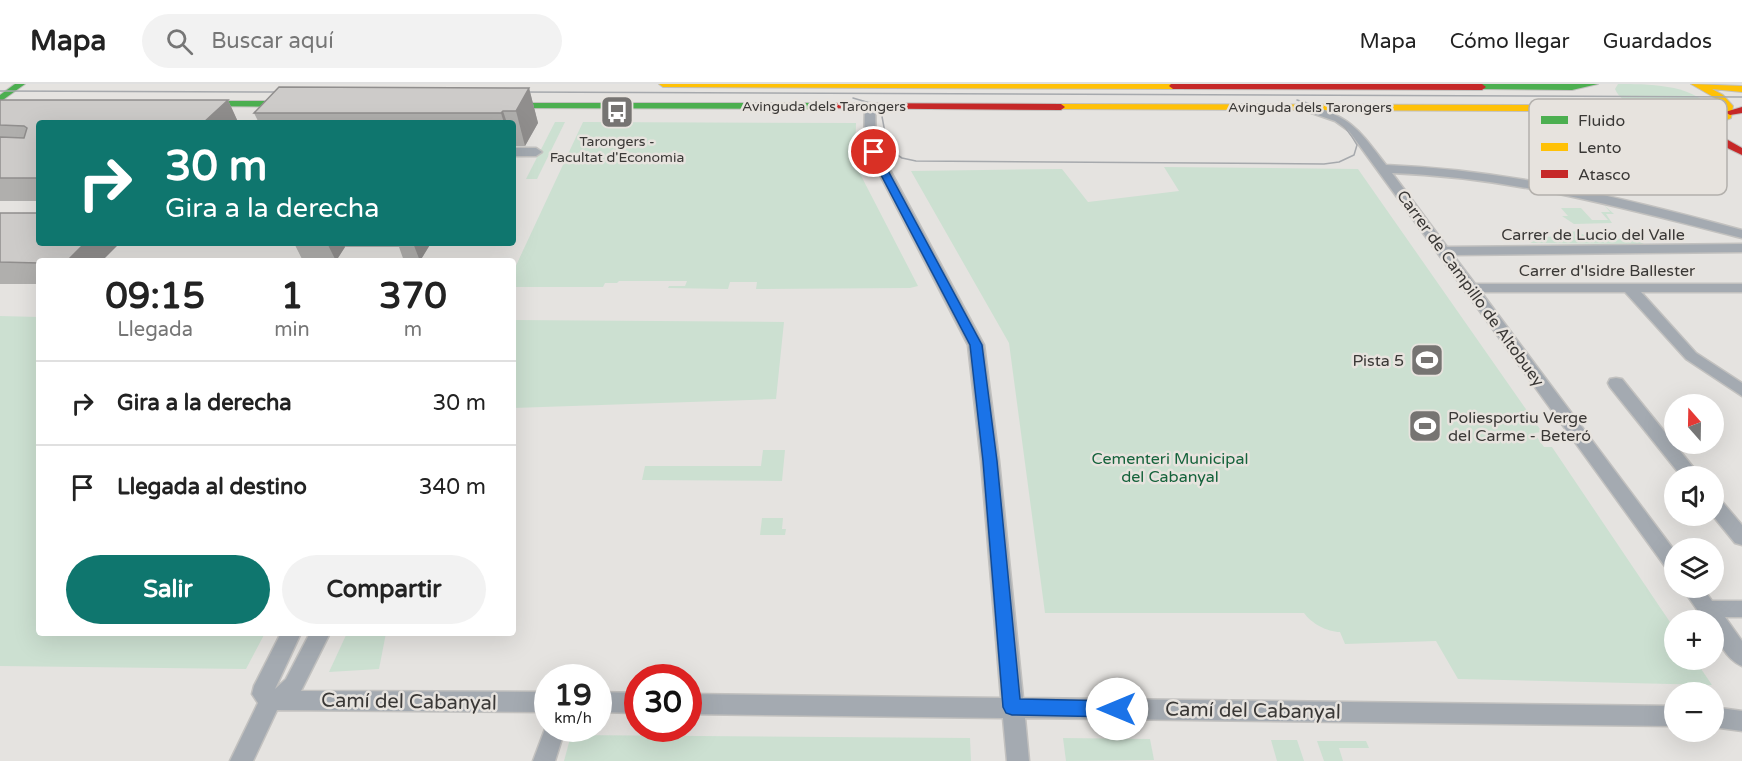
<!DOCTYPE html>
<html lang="es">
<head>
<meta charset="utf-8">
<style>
  :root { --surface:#fff; --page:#f2f2f2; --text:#222; --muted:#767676; --line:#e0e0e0; --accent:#0f766e }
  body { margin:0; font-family:"Varela Round",sans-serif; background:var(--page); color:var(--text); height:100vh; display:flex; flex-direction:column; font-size:22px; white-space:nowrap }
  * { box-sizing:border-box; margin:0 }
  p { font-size:20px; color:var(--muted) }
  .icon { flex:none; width:33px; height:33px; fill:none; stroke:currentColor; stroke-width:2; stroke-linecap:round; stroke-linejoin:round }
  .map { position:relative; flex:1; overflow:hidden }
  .side { position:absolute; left:36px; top:174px; width:480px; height:378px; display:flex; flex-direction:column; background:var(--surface); border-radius:6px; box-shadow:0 6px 24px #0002 }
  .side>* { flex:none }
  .banner { position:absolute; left:36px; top:36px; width:480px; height:126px; border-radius:6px; box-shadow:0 6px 24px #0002; background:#0f766e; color:#fff; overflow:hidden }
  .needle { width:39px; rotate:340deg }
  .tools { position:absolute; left:1664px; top:310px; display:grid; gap:12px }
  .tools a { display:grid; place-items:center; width:60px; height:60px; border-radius:50%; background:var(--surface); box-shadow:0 6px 24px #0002; font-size:30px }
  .speed { position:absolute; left:534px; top:580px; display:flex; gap:12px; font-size:30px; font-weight:700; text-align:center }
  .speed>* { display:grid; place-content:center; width:78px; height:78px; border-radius:50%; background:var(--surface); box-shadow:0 6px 24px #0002; line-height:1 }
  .speed small { font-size:15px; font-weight:400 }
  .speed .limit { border:9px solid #d22; background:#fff; color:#111 }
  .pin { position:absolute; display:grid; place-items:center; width:51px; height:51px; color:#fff; margin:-26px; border:3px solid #fff; border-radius:50%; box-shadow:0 2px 6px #0007 }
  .me { position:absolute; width:66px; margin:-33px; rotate:270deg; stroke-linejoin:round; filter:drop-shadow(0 0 4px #0008) }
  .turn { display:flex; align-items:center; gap:21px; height:126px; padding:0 30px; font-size:27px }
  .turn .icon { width:78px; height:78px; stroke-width:2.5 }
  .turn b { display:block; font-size:42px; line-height:51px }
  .eta { display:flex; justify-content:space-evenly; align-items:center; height:102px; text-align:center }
  .eta b { font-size:36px; font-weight:700; line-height:42px }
  .primary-button { display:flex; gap:12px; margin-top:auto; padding:12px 30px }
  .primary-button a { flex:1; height:69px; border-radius:36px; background:var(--accent); color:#fff; font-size:24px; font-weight:700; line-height:69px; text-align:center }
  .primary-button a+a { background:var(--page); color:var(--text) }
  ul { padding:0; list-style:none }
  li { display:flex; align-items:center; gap:18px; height:84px; padding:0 30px; border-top:2px solid var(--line) }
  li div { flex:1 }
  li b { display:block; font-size:22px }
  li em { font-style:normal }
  header { display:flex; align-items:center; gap:36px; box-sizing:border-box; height:84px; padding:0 30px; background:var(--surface); border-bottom:2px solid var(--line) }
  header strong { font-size:28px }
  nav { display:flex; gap:33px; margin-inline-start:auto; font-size:21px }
  .search { width:420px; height:54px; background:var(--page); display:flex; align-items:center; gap:15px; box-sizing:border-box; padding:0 21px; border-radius:33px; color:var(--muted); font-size:22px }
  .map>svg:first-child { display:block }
</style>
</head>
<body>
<header>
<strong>Mapa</strong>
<div class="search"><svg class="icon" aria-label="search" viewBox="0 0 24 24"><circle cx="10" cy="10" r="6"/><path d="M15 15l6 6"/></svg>Buscar aquí</div>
<nav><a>Mapa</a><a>Cómo llegar</a><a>Guardados</a></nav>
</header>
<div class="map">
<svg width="1742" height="677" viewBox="0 0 1742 677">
  <rect width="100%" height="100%" fill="#e5e3e0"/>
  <g fill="#cce0d1">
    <path d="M 1618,0 C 1647,0 1691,0 1709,23 L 1708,27 C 1687,40 1624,29 1615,5 Z"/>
    <path d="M 555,38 L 565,38 L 537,95 L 526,95 Z"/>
    <path d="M 583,38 L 856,39 L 855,80 L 918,202 L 910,204 L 756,205 L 757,198 L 730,198 L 728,205 L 668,204 L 669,202 L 685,202 L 687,197 L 619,197 L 617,199 L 605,199 L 603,203 L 513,203 L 513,188 Z"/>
    <path d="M 1164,83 L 1358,85 L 1542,348 L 1534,349 L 1544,363 L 1552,363 L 1674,544 L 1674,576 L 1695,576 L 1712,601 L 1458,595 L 1436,557 L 1345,560 L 1340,548 C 1327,548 1311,539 1304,529 L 1045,529 L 1009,259 L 911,87 L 1062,85 L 1088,118 L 1179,107 Z"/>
    <path d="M 1604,121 L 1614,130 L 1606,130 L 1612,139 L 1574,140 L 1562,132 L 1568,132 L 1561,124 L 1581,124 L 1592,136 L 1608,136 L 1601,128 L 1610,128 Z"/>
    <path d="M 1577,147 L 1589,154 L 1632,155 L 1644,160 L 1530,159 L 1542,153 L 1570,152 L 1570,148 Z"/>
    <path d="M 0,232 L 39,233 L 39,549 L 265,549 L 246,585 L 0,582 Z"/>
    <path d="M 513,236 L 784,238 L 776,315 L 513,324 Z"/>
    <path d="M 763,366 L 785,366 L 782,397 L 642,396 L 645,382 L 761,382 Z"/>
    <path d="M 762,434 L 783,434 L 782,445 L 786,445 L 785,451 L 760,451 Z"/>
    <path d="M 347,549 L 386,549 L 379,585 L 329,588 Z"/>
    <path d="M 571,651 L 970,654 L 971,677 L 564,677 Z"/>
    <path d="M 1063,654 L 1150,655 L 1154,676 L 1066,677 Z"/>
    <path d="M 1271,656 L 1297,656 L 1304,677 L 1277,677 Z"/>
    <path d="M 1317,657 L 1366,657 L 1369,664 L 1339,664 L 1343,677 L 1324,677 Z"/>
  </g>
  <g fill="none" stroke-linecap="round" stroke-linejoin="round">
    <defs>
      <g id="street">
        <path d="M 870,19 L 875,22 L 876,60 L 984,261 L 999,377 L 1023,614 L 1674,622 L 1674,642 L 1025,634 L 1029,677 L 1007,677 L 1003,634 L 688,630 L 688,610 L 1001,614 L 981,377 L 968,261 L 864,60 L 865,22 Z"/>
        <path d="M 1307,21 C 1352,33 1359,46 1386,81 C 1508,86 1625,114 1742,146 L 1742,154 C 1623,124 1516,94 1392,89 L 1447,163 L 1742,160 L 1742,168 L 1453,171 L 1475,200 L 1742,200 L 1742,208 L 1641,208 L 1696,269 L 1742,299 L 1742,312 L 1686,275 L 1625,208 L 1481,208 L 1674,466 L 1674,488 L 1667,485 L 1349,47 L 1335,37 L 1303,26 L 1303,22 Z"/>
        <path d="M 513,64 L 536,64 L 542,68 L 536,72 L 513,72 Z"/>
        <path d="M 1616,294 L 1622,295 L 1701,393 L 1682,393 L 1610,303 L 1608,299 L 1610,295 Z"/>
        <path d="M 1713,412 L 1719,414 L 1742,441 L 1742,461 L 1735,459 L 1713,432 Z"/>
        <path d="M 1682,504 L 1703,504 L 1712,517 L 1742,517 L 1742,533 L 1725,533 L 1742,557 L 1742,582 C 1727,576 1713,553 1713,537 L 1705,537 Z"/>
        <path d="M 281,549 L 301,549 L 275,605 L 286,595 L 310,549 L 330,549 L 301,607 L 548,608 L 548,628 L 277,626 L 253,677 L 230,677 L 258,619 L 252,610 L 254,602 Z"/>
        <path d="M 598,608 L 638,609 L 638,629 L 598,628 Z"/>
        <path d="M 1713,623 L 1742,627 L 1742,647 L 1713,643 Z"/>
        <path d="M 548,637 L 548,645 L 565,645 L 555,677 L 533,677 Z"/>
      </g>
      <g id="fast">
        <path d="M 15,0 L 25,0 L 0,18 L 0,11 Z"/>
        <path d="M 1482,0 L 1598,0 L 1572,6 L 1479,5 L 1479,1 Z"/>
        <path d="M 195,17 L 297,17 L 301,20 L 297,23 L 192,22 L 192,18 Z"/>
        <path d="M 495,19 L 813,19 L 817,22 L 813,25 L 498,24 L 495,23 Z"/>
        <path d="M 1534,21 L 1599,21 L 1652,33 L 1647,36 L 1599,27 L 1531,26 L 1530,24 Z"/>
      </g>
      <g id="slow">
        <path d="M 659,0 L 1175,0 L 1177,2 L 1173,5 L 663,3 Z"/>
        <path d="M 1691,0 L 1742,2 L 1742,8 L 1712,5 L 1723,11 L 1733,22 L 1731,34 C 1704,47 1677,44 1648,36 C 1641,34 1632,32 1626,28 L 1631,25 C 1662,34 1692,45 1724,31 L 1724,23 L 1717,15 Z"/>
        <path d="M 1061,20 L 1534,21 L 1538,24 L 1534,27 L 1058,25 L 1058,21 Z"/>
      </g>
      <g id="jam">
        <path d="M 1171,0 L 1482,0 L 1486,3 L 1482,6 L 1173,5 L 1169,2 Z"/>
        <path d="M 813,19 L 1061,20 L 1065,23 L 1061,26 L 810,24 L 809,22 Z"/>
        <path d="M 1742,23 L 1742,29 L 1730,31 L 1725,28 Z"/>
        <path d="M 1689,39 L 1719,51 L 1742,64 L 1742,71 L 1686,44 L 1684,42 Z"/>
      </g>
    </defs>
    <use href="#street" stroke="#c2c1bf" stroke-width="3"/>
    <use href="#fast" stroke="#c2c1bf" stroke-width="2"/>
    <use href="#slow" stroke="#c2c1bf" stroke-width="2"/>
    <use href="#jam" stroke="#c2c1bf" stroke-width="2"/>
    <use href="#street" fill="#a4aab1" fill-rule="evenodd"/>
    <use href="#fast" fill="#4caf50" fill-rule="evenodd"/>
    <use href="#slow" fill="#ffc107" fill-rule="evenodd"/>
    <use href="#jam" fill="#c62828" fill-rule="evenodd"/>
    <g stroke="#a6a9ad" stroke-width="1.5">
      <path d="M 0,7 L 290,8"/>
      <path d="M 515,8 L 1742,13"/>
      <path d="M 853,14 L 870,19 L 881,27 L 888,65 L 902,74 L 916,77 L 1324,80 L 1339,78 L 1354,71 L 1357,61 C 1343,36 1325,23 1297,16"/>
    </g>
  </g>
  <g fill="#b0afad">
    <path d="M 529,4 L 538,39 L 525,62 L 513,62 L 513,39 L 259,39 L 254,29 Z"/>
    <path d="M 0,16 L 228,16 L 238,38 L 237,39 L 39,39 L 39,117 L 0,117 Z"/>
    <path d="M 0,129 L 39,177 L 39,200 L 0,200 Z"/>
    <path d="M 294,159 L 431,159 L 420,177 L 404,177 L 399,163 L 345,163 L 336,177 L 303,177 Z"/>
  </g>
  <g fill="#908e8d">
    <path d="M 529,4 L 538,39 L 525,62 L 516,27 Z"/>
    <path d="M 228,16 L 238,38 L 237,39 L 203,39 Z"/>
    <path d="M 503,27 L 507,39 L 504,39 L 501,29 Z"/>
    <path d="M 85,159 L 120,159 L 102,177 L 67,177 Z"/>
    <path d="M 327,159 L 344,159 L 345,163 L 336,177 Z"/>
    <path d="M 413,159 L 431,159 L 420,177 Z"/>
  </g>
  <g fill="#cdcbc9" stroke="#908e8d" stroke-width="1.5">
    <path d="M 279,3 L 529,4 L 516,27 L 503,27 L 501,29 L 254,29 Z"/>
    <path d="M 0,16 L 228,16 L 203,39 L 39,39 L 39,94 L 0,94 L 0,53 L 24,54 L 27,44 L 24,42 L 0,41 Z"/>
    <path d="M 0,129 L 39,129 L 39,159 L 85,159 L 67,177 L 39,177 L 39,179 L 0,178 Z"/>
  </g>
  <path fill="#1a73e8" stroke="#114b97" stroke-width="1.5" d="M 870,65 L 878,68 L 982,261 L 997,377 L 1020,615 L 1117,617 L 1124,619 L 1126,625 L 1124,630 L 1117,633 L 1012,631 L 1006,629 L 1003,623 L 983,377 L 970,261 L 869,68 Z"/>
  <defs>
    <symbol id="bus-square" viewBox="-11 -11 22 22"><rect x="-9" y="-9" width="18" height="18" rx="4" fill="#767472" stroke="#e7e3de"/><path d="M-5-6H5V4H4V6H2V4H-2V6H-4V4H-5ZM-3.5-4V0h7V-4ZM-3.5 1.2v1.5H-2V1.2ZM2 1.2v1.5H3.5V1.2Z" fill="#fff"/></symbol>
    <symbol id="stadium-square" viewBox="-11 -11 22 22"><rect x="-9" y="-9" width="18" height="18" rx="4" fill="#767472" stroke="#e7e3de"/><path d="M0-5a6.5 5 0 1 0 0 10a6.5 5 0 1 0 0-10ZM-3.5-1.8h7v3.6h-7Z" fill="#fff"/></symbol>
  </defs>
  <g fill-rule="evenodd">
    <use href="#bus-square" x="598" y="9" width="38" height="38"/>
    <use href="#stadium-square" x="1408" y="257" width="38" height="38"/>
    <use href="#stadium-square" x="1406" y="323" width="38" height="38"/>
  </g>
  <g text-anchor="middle" stroke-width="5" stroke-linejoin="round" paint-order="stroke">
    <g font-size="14" fill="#3a3836" stroke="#e7e3de">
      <text x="824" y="27">Avinguda dels Tarongers</text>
      <text x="1310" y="28">Avinguda dels Tarongers</text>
    </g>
    <g font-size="14" fill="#3a3836" stroke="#e7e3de">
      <text x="617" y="62">Tarongers -<tspan x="617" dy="16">Facultat d'Economia</tspan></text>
    </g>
    <g font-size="16" fill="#3a3836" stroke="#e7e3de">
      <text x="1593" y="156">Carrer de Lucio del Valle</text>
      <text x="1607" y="192">Carrer d'Isidre Ballester</text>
      <text transform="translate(1471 204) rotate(54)" y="6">Carrer de Campillo de Altobuey</text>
    </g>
    <g font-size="16" fill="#3a3836" stroke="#e7e3de" text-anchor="end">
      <text x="1404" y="282">Pista 5</text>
      <text x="1448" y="339" text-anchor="start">Poliesportiu Verge<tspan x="1448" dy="18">del Carme - Beteró</tspan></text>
    </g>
    <g font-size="16" fill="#16633c" stroke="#e7e3de">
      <text x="1170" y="380">Cementeri Municipal<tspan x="1170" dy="18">del Cabanyal</tspan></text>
    </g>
    <g font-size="20" fill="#3a3836" stroke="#e7e3de">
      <text transform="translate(409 617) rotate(1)" y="7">Camí del Cabanyal</text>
      <text transform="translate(1253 626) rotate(1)" y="7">Camí del Cabanyal</text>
    </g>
  </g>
  <rect x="1529" y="15" width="198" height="96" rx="9" fill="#e7e3de" stroke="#b3b0ac" stroke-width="1.5"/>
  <rect x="1541" y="32" width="27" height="8" fill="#4caf50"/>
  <rect x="1541" y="59" width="27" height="8" fill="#ffc107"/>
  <rect x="1541" y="86" width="27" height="8" fill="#c62828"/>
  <g font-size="16" fill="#3a3836">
    <text x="1578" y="42">Fluido</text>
    <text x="1578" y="69">Lento</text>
    <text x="1578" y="96">Atasco</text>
  </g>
</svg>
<div class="tools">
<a><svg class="needle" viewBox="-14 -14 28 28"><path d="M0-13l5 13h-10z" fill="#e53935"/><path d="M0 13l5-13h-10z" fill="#767676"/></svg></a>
<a><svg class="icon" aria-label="sound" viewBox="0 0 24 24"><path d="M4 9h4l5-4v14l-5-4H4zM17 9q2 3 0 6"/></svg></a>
<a><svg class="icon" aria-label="layers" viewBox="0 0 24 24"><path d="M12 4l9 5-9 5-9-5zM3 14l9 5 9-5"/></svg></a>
<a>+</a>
<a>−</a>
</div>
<div class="speed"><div>19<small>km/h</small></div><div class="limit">30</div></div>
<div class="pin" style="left:874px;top:68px;background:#d93025"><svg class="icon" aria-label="arrive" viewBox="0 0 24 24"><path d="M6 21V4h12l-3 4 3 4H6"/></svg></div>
<svg class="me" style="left:1117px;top:625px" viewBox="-20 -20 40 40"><circle r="19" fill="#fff"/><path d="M0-13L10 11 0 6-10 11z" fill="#1a73e8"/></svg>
<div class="banner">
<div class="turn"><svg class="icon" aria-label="right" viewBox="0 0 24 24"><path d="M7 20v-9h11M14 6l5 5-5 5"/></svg><div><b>30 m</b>Gira a la derecha</div></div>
</div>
<section class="side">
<div class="eta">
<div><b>09:15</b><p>Llegada</p></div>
<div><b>1</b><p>min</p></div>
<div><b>370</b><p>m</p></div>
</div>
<ul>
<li><svg class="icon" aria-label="right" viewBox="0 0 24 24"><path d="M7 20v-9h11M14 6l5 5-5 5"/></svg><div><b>Gira a la derecha</b></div><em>30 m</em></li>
<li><svg class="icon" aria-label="arrive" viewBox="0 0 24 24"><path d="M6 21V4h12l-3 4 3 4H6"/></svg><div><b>Llegada al destino</b></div><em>340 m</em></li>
</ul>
<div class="primary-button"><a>Salir</a><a>Compartir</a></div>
</section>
</div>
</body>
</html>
